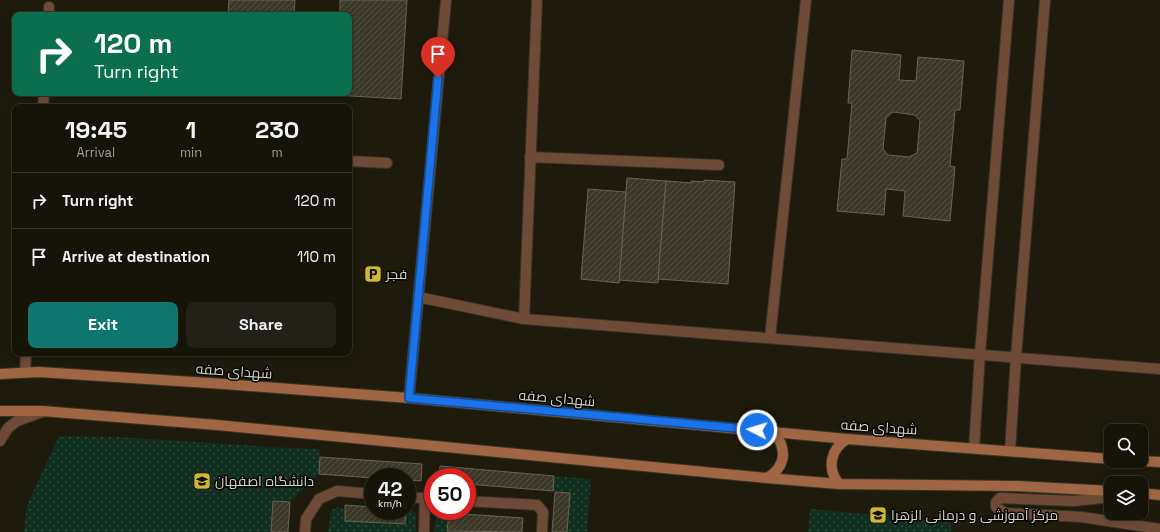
<!DOCTYPE html>
<html lang="en">
<head>
<meta charset="utf-8">
<style>
  :root { --surface:#161409; --page:#232117; --text:#f1f3f6; --muted:#9e9e9c; --line:#35332a; --accent:#0f766e }
  body { margin:0; font-family:"Space Grotesk",Cairo,sans-serif; background:var(--page); color:var(--text); height:100vh; display:flex; flex-direction:column; font-size:15px; white-space:nowrap }
  * { box-sizing:border-box; margin:0 }
  p { font-size:13px; color:var(--muted) }
  .icon { flex:none; width:22px; height:22px; fill:none; stroke:currentColor; stroke-width:2; stroke-linecap:round; stroke-linejoin:round }
  .map { position:relative; flex:1; overflow:hidden }
  .details { position:absolute; left:12px; top:104px; width:340px; height:252px; display:flex; flex-direction:column; background:var(--surface); border-radius:8px; box-shadow:0 2px 6px #0003,0 0 0 1px var(--line) }
  .details>* { flex:none }
  .banner { position:absolute; left:12px; top:12px; width:340px; height:84px; border-radius:8px; box-shadow:0 2px 6px #0003,0 0 0 1px var(--line); background:#0b6e4f; color:#fff; overflow:hidden }
  .fabs { position:absolute; left:1104px; top:424px; display:grid; gap:8px }
  .fabs a { display:grid; place-items:center; width:44px; height:44px; border-radius:8px; background:var(--surface); box-shadow:0 2px 6px #0003,0 0 0 1px var(--line); font-size:20px }
  .speed { position:absolute; left:364px; top:468px; display:flex; gap:8px; font-size:20px; font-weight:700; text-align:center }
  .speed>* { display:grid; place-content:center; width:52px; height:52px; border-radius:50%; background:var(--surface); box-shadow:0 2px 6px #0003,0 0 0 1px var(--line); line-height:1 }
  .speed small { font-size:10px; font-weight:400 }
  .speed .limit { border:6px solid #d22; background:#fff; color:#111 }
  .pin { position:absolute; display:grid; place-items:center; width:34px; height:34px; color:#fff; margin:-41px -17px; border-radius:50% 50% 50% 0; rotate:-45deg; box-shadow:0 0 4px #0007 }
  .pin .icon { rotate:45deg }
  .me { position:absolute; width:44px; margin:-22px; rotate:275deg; stroke-linejoin:round; filter:drop-shadow(0 0 3px #0008) }
  .turn { display:flex; align-items:center; gap:14px; height:84px; padding:0 16px; font-size:18px }
  .turn .icon { width:52px; height:52px; stroke-width:2.5 }
  .turn b { display:block; font-size:28px; line-height:34px }
  .eta { display:flex; justify-content:space-evenly; align-items:center; height:68px; text-align:center }
  .eta b { font-size:24px; font-weight:700; line-height:28px }
  .action { display:flex; gap:8px; margin-top:auto; padding:8px 16px }
  .action a { flex:1; height:46px; border-radius:8px; background:var(--accent); color:#fff; font-size:16px; font-weight:700; line-height:46px; text-align:center }
  .action a+a { background:var(--page); color:var(--text) }
  ul { padding:0; list-style:none }
  li { display:flex; align-items:center; gap:12px; height:56px; padding:0 16px; border-top:1px solid var(--line) }
  li div { flex:1 }
  li b { display:block; font-size:15px }
  li em { font-style:normal }
  .map>svg:first-child { display:block }
</style>
</head>
<body>
<div class="map">
<svg width="1160" height="532" viewBox="0 0 1160 532">
  <defs>
    <pattern id="grass-dots" width="8" height="8" patternUnits="userSpaceOnUse"><rect width="8" height="8" fill="#102f20"/><path d="M2 2h.1M6 6h.1" fill="none" stroke="#324c3f" stroke-width="1.8" stroke-linecap="round"/></pattern>
    <pattern id="building-hatch" width="6" height="6" patternUnits="userSpaceOnUse"><rect width="6" height="6" fill="#3c3828"/><path d="M-1 1l2-2M0 6l6-6M5 7l2-2" fill="none" stroke="#575446"/></pattern>
  </defs>
  <rect width="100%" height="100%" fill="#1e1b0c"/>
  <g fill="url(#grass-dots)">
    <path d="M 59,436 L 119,437 L 270,447 L 319,449 L 320,457 L 319,474 L 290,502 L 273,501 L 271,532 L 24,532 L 27,505 Z"/>
    <path d="M 554,476 L 591,479 L 587,532 L 567,532 L 570,494 L 555,492 L 553,491 Z"/>
    <path d="M 337,507 L 342,508 L 345,511 L 345,521 L 405,524 L 405,513 L 408,511 L 413,511 L 416,514 L 416,532 L 328,532 L 331,511 Z"/>
    <path d="M 810,509 L 950,522 L 952,532 L 808,532 Z"/>
    <path d="M 439,517 L 443,517 L 447,520 L 447,531 L 469,532 L 434,532 L 435,520 Z"/>
  </g>
  <g fill="url(#building-hatch)" stroke="#686453" fill-rule="evenodd">
    <path d="M 229,0 L 295,0 L 294,15 L 228,15 Z"/>
    <path d="M 340,0 L 407,0 L 401,99 L 335,95 L 335,93 L 349,93 L 349,15 L 340,15 Z"/>
    <path d="M 852,50 L 901,55 L 899,80 L 916,81 L 918,57 L 964,61 L 960,110 L 955,110 L 950,166 L 955,167 L 950,221 L 903,216 L 905,191 L 886,189 L 884,215 L 837,211 L 842,159 L 847,159 L 852,103 L 848,103 ZM 893,112 L 915,115 L 920,121 L 917,153 L 909,157 L 888,155 L 883,149 L 886,118 Z"/>
    <path d="M 627,178 L 666,181 L 658,283 L 619,280 Z"/>
    <path d="M 704,180 L 735,182 L 728,284 L 658,279 L 666,181 L 691,183 L 691,181 L 704,182 Z"/>
    <path d="M 588,189 L 626,192 L 619,283 L 581,279 Z"/>
    <path d="M 320,457 L 422,464 L 421,481 L 407,480 L 407,477 L 373,478 L 319,474 Z"/>
    <path d="M 440,466 L 554,476 L 553,491 L 467,484 L 467,477 L 439,477 Z"/>
    <path d="M 555,492 L 570,493 L 567,532 L 552,532 Z"/>
    <path d="M 273,501 L 290,502 L 288,532 L 271,532 Z"/>
    <path d="M 345,505 L 373,507 L 373,511 L 406,511 L 405,524 L 345,521 Z"/>
    <path d="M 449,513 L 523,518 L 522,532 L 447,531 Z"/>
  </g>
  <g fill="none" stroke-linecap="round" stroke-linejoin="round">
    <defs>
      <g id="service">
        <path d="M 49,15 L 49,7"/>
        <path d="M 43,107 L 44,93"/>
        <path d="M 530,157 L 719,165"/>
        <path d="M 349,161 L 387,163"/>
        <path d="M 418,297 L 524,319 L 1160,369"/>
        <path d="M 524,319 L 537,0"/>
        <path d="M 770,338 L 806,0"/>
        <path d="M 25,372 L 26,353"/>
        <path d="M 409,398 L 446,0"/>
        <path d="M 0,441 L 8,428 L 17,421 L 42,412"/>
        <path d="M 974,448 L 980,354 L 1009,0"/>
        <path d="M 1010,451 L 1016,357 L 1045,0"/>
        <path d="M 407,497 L 433,499"/>
        <path d="M 1111,497 L 1074,501 L 1000,498 L 996,502 L 996,507 L 1005,513 L 1082,517 L 1160,529"/>
        <path d="M 467,501 L 537,505 L 543,512 L 542,532"/>
        <path d="M 305,532 L 306,519 L 319,499 L 337,491 L 373,494"/>
        <path d="M 424,532 L 425,498"/>
      </g>
      <g id="secondary">
        <path d="M 0,374 L 39,372 L 224,384 L 409,398 L 847,439 L 1111,459"/>
        <path d="M 0,411 L 42,411 L 217,425 L 767,478 L 839,484 L 1017,486 L 1111,491"/>
        <path d="M 1141,461 L 1160,462"/>
        <path d="M 767,478 C 786,467 788,448 773,432"/>
        <path d="M 839,484 C 826,468 831,449 847,439"/>
        <path d="M 1141,493 L 1160,495"/>
      </g>
    </defs>
    <use href="#service" stroke="#383527" stroke-width="12"/>
    <use href="#secondary" stroke="#383527" stroke-width="12"/>
    <use href="#service" stroke="#6f4b37" stroke-width="10"/>
    <use href="#secondary" stroke="#a06644" stroke-width="10"/>
  </g>
  <g fill="none" stroke-linecap="round" stroke-linejoin="round">
    <defs>
      <path id="route" d="M 438,78 L 409,398 L 757,430"/>
    </defs>
    <use href="#route" stroke="#114b97" stroke-width="10"/>
    <use href="#route" stroke="#1a73e8" stroke-width="7"/>
  </g>
  <defs>
    <symbol id="parking-square" viewBox="-11 -11 22 22"><rect x="-9" y="-9" width="18" height="18" rx="4" fill="#ceb838" stroke="#070602"/><path d="M-3.5-5.5H1a3.5 3.5 0 0 1 0 7H-1V5.5H-3.5ZM-1-3.4V-.6H.8a1.4 1.4 0 0 0 0-2.8Z" fill="#111"/></symbol>
    <symbol id="university-square" viewBox="-11 -11 22 22"><rect x="-9" y="-9" width="18" height="18" rx="4" fill="#ceb838" stroke="#070602"/><path d="M0-5L7-2L0 1L-7-2ZM-4 1L0 2.5L4 1V4Q0 6-4 4Z" fill="#111"/></symbol>
  </defs>
  <g fill-rule="evenodd">
    <use href="#parking-square" x="363" y="264" width="20" height="20"/>
    <use href="#university-square" x="192" y="471" width="20" height="20"/>
    <use href="#university-square" x="868" y="505" width="20" height="20"/>
  </g>
  <g text-anchor="middle" stroke-width="3" stroke-linejoin="round" paint-order="stroke">
    <g font-size="14" fill="#d6d4ca" stroke="#070602" text-anchor="start">
      <text x="386" y="279">فجر</text>
      <text x="215" y="486">دانشگاه اصفهان</text>
      <text x="891" y="520">مرکز آموزشی و درمانی الزهرا</text>
    </g>
    <g font-size="14" fill="#d6d4ca" stroke="#070602">
      <text transform="translate(234 371) rotate(4)" y="5">شهدای صفه</text>
      <text transform="translate(557 398) rotate(5)" y="5">شهدای صفه</text>
      <text transform="translate(879 427) rotate(4)" y="5">شهدای صفه</text>
    </g>
  </g>
</svg>
<div class="fabs">
<a><svg class="icon" aria-label="search" viewBox="0 0 24 24"><circle cx="10" cy="10" r="6"/><path d="M15 15l6 6"/></svg></a>
<a><svg class="icon" aria-label="layers" viewBox="0 0 24 24"><path d="M12 4l9 5-9 5-9-5zM3 14l9 5 9-5"/></svg></a>
</div>
<div class="speed"><div>42<small>km/h</small></div><div class="limit">50</div></div>
<div class="pin" style="left:438px;top:78px;background:#d93025"><svg class="icon" aria-label="arrive" viewBox="0 0 24 24"><path d="M6 21V4h12l-3 4 3 4H6"/></svg></div>
<svg class="me" style="left:757px;top:430px" viewBox="-20 -20 40 40"><circle r="17" fill="#1a73e8" stroke="#fff" stroke-width="3"/><path d="M0-11L8 9 0 5-8 9z" fill="#fff"/></svg>
<div class="banner">
<div class="turn"><svg class="icon" aria-label="right" viewBox="0 0 24 24"><path d="M7 20v-9h11M14 6l5 5-5 5"/></svg><div><b>120 m</b>Turn right</div></div>
</div>
<section class="details">
<div class="eta">
<div><b>19:45</b><p>Arrival</p></div>
<div><b>1</b><p>min</p></div>
<div><b>230</b><p>m</p></div>
</div>
<ul>
<li><svg class="icon" aria-label="right" viewBox="0 0 24 24"><path d="M7 20v-9h11M14 6l5 5-5 5"/></svg><div><b>Turn right</b></div><em>120 m</em></li>
<li><svg class="icon" aria-label="arrive" viewBox="0 0 24 24"><path d="M6 21V4h12l-3 4 3 4H6"/></svg><div><b>Arrive at destination</b></div><em>110 m</em></li>
</ul>
<div class="action"><a>Exit</a><a>Share</a></div>
</section>
</div>
</body>
</html>
